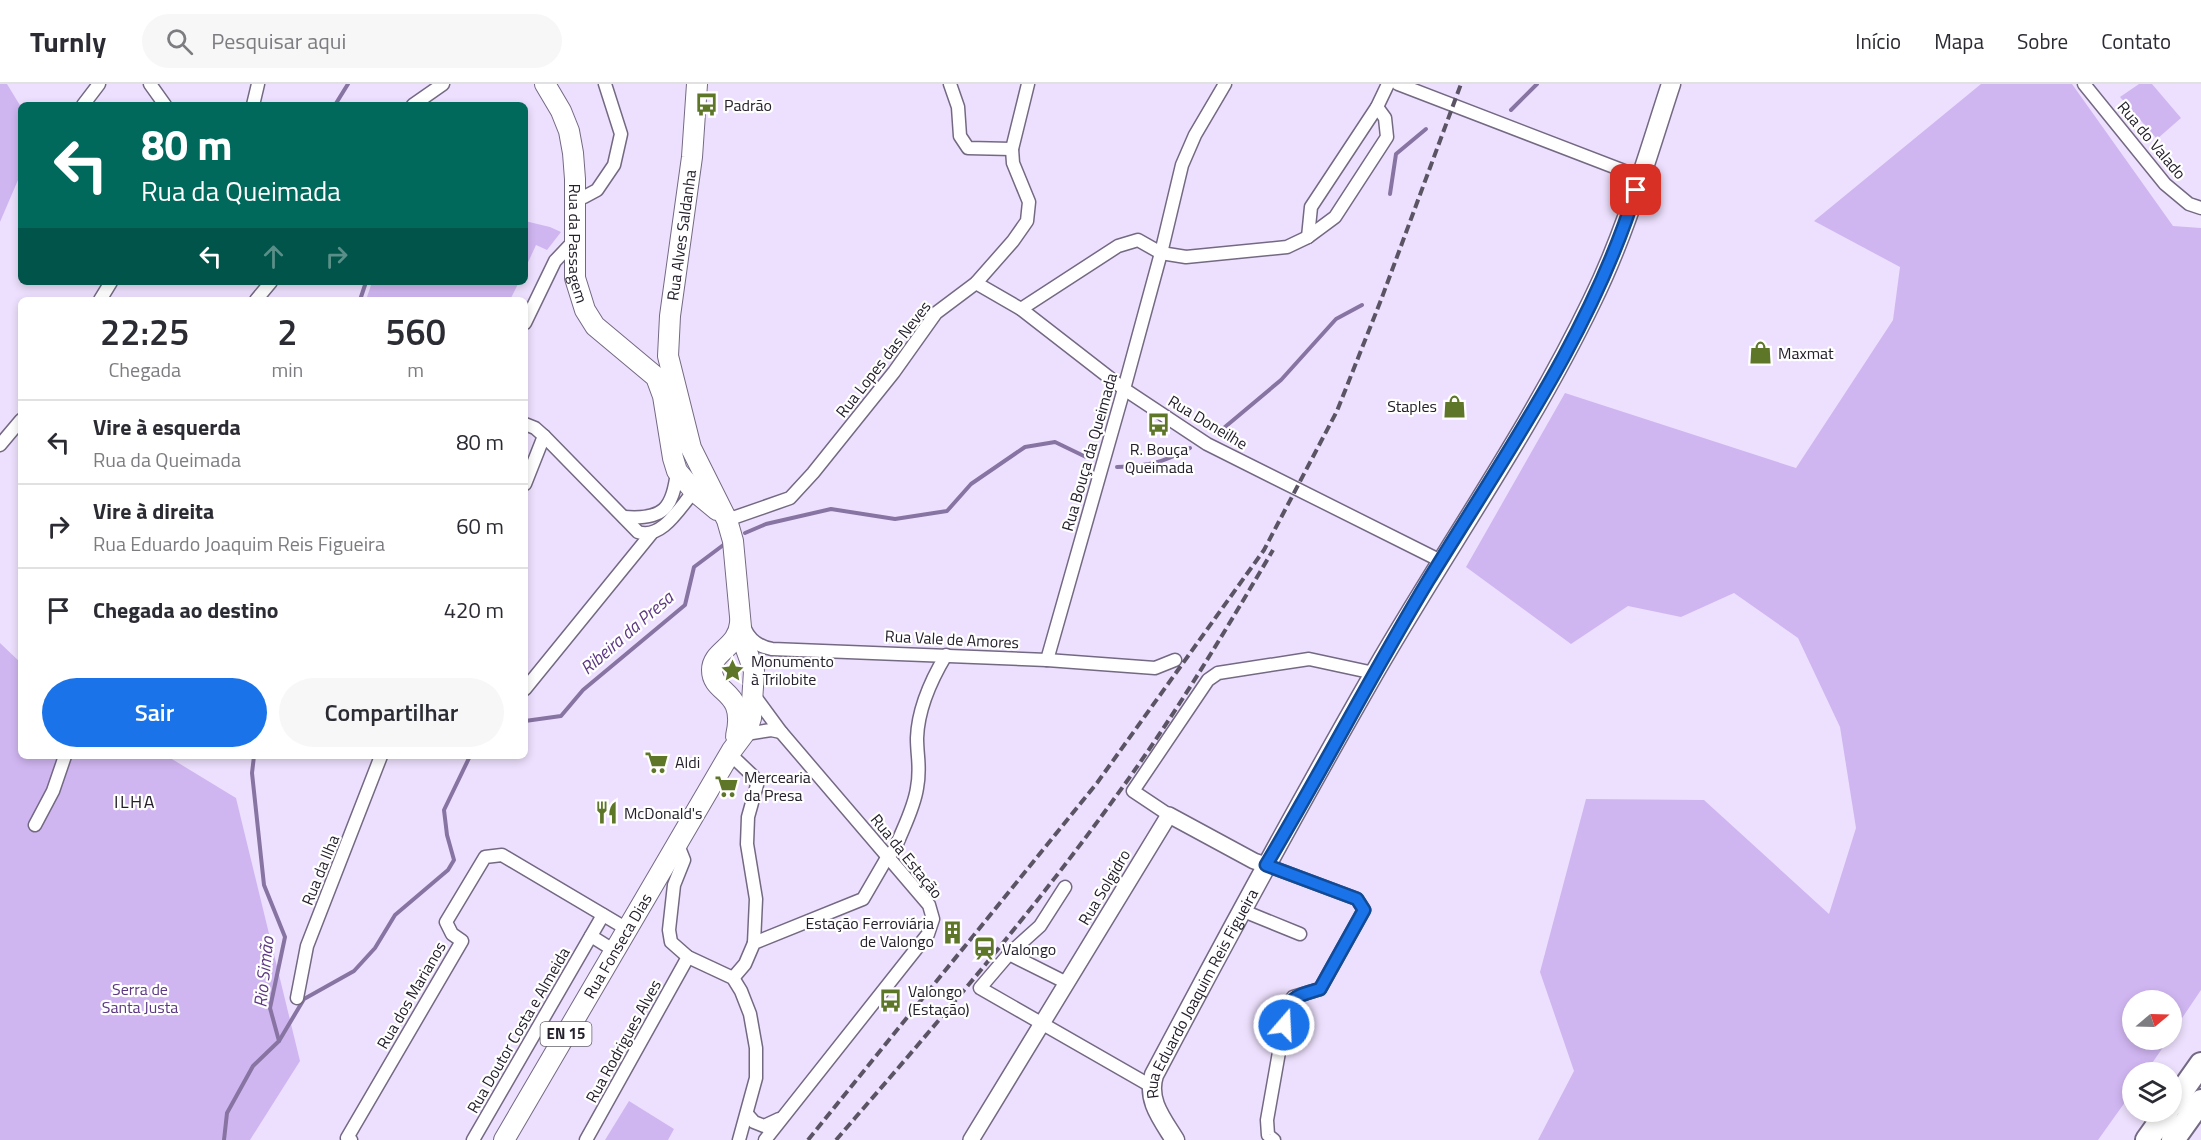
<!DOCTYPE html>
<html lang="pt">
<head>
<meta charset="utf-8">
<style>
  :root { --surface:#fff; --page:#f7f7f7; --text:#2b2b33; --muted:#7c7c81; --line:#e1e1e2; --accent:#1a73e8 }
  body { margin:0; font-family:"Titillium Web",sans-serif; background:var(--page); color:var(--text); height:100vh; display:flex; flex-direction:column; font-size:22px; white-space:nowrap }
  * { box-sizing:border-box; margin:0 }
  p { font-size:20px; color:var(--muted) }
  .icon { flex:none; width:33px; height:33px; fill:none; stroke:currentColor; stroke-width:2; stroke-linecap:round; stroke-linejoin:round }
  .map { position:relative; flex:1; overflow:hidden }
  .sheet { position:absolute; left:18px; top:213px; width:510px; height:462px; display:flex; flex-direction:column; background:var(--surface); border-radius:9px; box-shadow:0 3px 9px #0003 }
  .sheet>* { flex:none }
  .top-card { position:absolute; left:18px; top:18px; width:510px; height:183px; border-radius:9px; box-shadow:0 3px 9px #0003; background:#00695c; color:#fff; overflow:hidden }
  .needle { width:39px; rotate:71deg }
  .controls { position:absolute; left:2122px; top:906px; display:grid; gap:12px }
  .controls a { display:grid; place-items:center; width:60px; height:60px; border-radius:50%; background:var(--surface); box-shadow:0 3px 9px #0003; font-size:30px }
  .pin { position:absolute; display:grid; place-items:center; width:51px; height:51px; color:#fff; margin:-26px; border-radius:12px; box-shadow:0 3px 9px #0006 }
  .me { position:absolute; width:66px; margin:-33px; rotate:19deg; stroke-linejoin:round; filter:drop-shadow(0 0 4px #0008) }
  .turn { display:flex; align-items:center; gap:21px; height:126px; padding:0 24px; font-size:27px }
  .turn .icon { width:78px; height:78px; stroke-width:2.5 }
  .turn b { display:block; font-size:42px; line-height:51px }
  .lanes { display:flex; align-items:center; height:57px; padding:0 24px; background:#0003; justify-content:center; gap:30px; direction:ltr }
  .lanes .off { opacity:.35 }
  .eta { display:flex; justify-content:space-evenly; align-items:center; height:102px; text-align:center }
  .eta b { font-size:36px; font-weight:600; line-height:42px }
  .primary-button { display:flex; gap:12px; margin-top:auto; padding:12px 24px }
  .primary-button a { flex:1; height:69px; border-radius:36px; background:var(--accent); color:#fff; font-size:24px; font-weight:600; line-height:69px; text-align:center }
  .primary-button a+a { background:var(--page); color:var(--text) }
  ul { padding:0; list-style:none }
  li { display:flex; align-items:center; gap:18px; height:84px; padding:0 24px; border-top:2px solid var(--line) }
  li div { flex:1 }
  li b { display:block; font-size:22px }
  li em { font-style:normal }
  header { display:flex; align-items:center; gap:36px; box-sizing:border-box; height:84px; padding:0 30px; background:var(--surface); border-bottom:2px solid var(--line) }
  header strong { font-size:28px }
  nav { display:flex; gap:33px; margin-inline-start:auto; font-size:21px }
  .search { width:420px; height:54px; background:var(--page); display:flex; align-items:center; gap:15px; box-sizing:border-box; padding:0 21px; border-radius:33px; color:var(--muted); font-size:22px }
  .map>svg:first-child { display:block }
</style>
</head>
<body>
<header>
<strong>Turnly</strong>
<div class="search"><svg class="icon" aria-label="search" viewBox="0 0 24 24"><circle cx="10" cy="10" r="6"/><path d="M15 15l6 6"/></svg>Pesquisar aqui</div>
<nav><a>Início</a><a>Mapa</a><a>Sobre</a><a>Contato</a></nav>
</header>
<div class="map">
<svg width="2201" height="1056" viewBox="0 0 2201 1056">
  <rect width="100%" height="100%" fill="#ede0fe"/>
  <g fill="#d0b6f1">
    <path d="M 0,0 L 7,0 L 21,23 L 21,89 L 0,138 Z"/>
    <path d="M 1981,0 L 2072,0 L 2173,142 L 2201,144 L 2201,906 L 2172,949 L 2172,916 L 2133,916 L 2133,956 L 2168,956 L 2146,988 L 2133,988 L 2133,1007 L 2098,1056 L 1538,1056 L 1574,987 L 1540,888 L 1586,715 L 1704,716 L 1829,830 L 1856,744 L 1840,643 L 1798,554 L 1734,509 L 1681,533 L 1628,522 L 1571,560 L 1466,483 L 1565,309 L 1796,384 L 1893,236 L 1900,183 L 1814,137 Z"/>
    <path d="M 2139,0 L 2152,0 L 2181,34 L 2157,55 L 2120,13 Z"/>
    <path d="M 525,137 L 550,143 L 561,148 L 547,166 L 536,161 L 525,185 Z"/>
    <path d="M 372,198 L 519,198 L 510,216 L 366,216 Z"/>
    <path d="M 0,559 L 21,579 L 21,672 L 167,672 L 236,714 L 300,977 L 250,1056 L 0,1056 Z"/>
    <path d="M 629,1017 L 674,1045 L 668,1056 L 605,1056 Z"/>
  </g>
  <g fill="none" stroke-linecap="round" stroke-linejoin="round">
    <g stroke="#8874a2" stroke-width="4">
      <path d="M 335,21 L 348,0"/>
      <path d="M 1511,26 L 1537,0"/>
      <path d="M 1390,110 L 1396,70 L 1426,45"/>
      <path d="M 360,216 L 366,198"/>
      <path d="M 1219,348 L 1281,296 L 1336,235 L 1362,221"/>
      <path d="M 1117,383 C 1149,382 1162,379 1190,364"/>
      <path d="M 745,449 L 766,440 L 831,425 L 895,435 L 947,427 L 971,400 L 1025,363 L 1055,358 L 1086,373"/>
      <path d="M 525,637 L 561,632 L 583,606 L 685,521 L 694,483 L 726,459"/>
      <path d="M 279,957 L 304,915 L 354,887 L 375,864 L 395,831 L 448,786 L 454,776 L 447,751 L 444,726 L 470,672"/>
      <path d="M 224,1056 L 227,1029 L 253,982 L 279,957 L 270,924 L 285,853 L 264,801 L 252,689 L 254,672"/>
    </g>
    <defs>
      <g id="minor">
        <path d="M 150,0 L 165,21"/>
        <path d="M 950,0 L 958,23 L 960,52 L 968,64 L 1012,65"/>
        <path d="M 1398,0 L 1640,93"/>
        <path d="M 2084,0 L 2165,100 L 2189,120 L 2201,124"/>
        <path d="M 83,21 L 99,0"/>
        <path d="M 253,21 L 258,0"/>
        <path d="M 413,21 L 443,0"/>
        <path d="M 575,114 L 584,113 L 597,106 L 614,81 L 621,50 L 605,0"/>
        <path d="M 1308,153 L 1311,123 L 1377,23 L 1388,0"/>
        <path d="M 976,199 L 1021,225 L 1124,305 L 1207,360 L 1441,477"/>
        <path d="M 100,216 L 111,198"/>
        <path d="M 256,216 L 271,198"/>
        <path d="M 1021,225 L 1118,162 L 1138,156 L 1161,169 L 1186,173 L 1287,163 L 1308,153 L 1335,133 L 1387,53 L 1385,34 L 1377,23"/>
        <path d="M 525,239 L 555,177 L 574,157"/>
        <path d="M 525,340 L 535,344 L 544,352 L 638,448 C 662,456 680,423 694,407"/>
        <path d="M 0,361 L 21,336"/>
        <path d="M 525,400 L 544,352"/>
        <path d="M 624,433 C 663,436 673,425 677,387"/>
        <path d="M 727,436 L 790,414 L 813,389 L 894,288 L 936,229 L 976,199 L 1013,157 L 1027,137 L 1029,118 L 1013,79 L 1012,65 L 1028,0"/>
        <path d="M 745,545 C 750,556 760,563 772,565 L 1047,576 L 1155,584 L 1175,576"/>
        <path d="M 1047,576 L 1124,305 L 1161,169 L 1182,81 L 1195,51 L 1225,0"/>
        <path d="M 525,605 L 651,450"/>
        <path d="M 753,610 L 781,648 L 929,821 L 933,835 L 928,850 L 765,1056"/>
        <path d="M 744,642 L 752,649 L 771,646 L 781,648"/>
        <path d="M 730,670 L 753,692 L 757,701 L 748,733 L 747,760 L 756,815 L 754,859"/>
        <path d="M 1169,731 L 1133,707 L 1208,596 L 1218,589 L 1309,575 L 1374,589"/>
        <path d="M 35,741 L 53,707 L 65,672"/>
        <path d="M 678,761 L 684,776 L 674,801 L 669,846 L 671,858 L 688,873 L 733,894 L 741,907 L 750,930 L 756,964 L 756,994 L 739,1056"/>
        <path d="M 1266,781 L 1357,815 L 1364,826 L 1320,905 L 1293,913 L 1287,923 L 1267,1036 L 1268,1051 L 1274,1056"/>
        <path d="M 1065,803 L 1040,842 L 1009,870 L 980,904 L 1151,1002"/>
        <path d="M 1241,826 L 1300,850"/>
        <path d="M 591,852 L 615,867"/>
        <path d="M 1009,870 L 1067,899"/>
        <path d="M 733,894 L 745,880 L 754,859 L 863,815 L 888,772 L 895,765 C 902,746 914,725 917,704 C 921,684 917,673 917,654 C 918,624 931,596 946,571"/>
        <path d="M 297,914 L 307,862 L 381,672"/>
        <path d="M 747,1030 L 754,1038 L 764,1042 L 779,1035"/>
        <path d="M 351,1056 L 347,1054 L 462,857 L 452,850 L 446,838 L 485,773 L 502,771 L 627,845"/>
        <path d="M 473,1056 L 603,831"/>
        <path d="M 586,1056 L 688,873"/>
      </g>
      <path id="tertiary" d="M 971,1056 L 1169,731 L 1254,777 L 1266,781"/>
      <g id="secondary">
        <path id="s1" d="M 1175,1056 C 1162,1035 1146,1016 1154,991 C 1226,855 1299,720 1376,586 C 1447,463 1530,346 1592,217 C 1626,148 1647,73 1671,0"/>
      </g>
      <g id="primary">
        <path id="s2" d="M 545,0 L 561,27 L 569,47 L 573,69 L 575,95 L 575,194 L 585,226 L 595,242 L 656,293 L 663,312 L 673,374 L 677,387 L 694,407 L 717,426"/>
        <path d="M 736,652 C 747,605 712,611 712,586 C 712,567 738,564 740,539"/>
        <path id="s3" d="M 504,1056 L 732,666 L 747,646 L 751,634 L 754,587 L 742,554 L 733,457 L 727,436 L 691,364 L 668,272 L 670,232 L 692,73 L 697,0"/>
      </g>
      <g id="motorway">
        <path d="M 2172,1021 L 2201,980"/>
        <path d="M 2147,1056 L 2167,1028"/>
        <path d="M 2173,1056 L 2201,1017"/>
      </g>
    </defs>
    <use href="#minor" stroke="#746983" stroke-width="15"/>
    <use href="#tertiary" stroke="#746983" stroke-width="18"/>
    <use href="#secondary" stroke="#746983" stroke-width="21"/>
    <use href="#primary" stroke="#746983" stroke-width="22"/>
    <use href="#motorway" stroke="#746983" stroke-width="26"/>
    <use href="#minor" stroke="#fff" stroke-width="12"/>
    <use href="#tertiary" stroke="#fff" stroke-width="15"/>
    <use href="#secondary" stroke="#fff" stroke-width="18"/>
    <use href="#primary" stroke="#fff" stroke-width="20"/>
    <use href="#motorway" stroke="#fff" stroke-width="22"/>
    <g stroke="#5b5464" stroke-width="4" stroke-dasharray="9 4.5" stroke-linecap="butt">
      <path d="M 808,1056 L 1097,699 L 1264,466 L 1337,327 L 1381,216 L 1461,0"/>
      <path d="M 836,1056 C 932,945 1028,834 1114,715 C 1172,636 1223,551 1273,466"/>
    </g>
  </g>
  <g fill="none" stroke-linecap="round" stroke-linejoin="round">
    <defs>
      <path id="route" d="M 1284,941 C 1288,912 1294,913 1320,905 L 1364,826 L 1357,815 L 1266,781 C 1322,687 1372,590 1428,497 C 1505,371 1592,248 1636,106"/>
    </defs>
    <use href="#route" stroke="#114b97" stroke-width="15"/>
    <use href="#route" stroke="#1a73e8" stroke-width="10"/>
  </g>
  <defs>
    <symbol id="bus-bare" viewBox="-9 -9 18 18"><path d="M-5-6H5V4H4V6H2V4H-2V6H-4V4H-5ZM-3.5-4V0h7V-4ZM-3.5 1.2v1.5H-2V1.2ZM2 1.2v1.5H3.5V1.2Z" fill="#5e7628" stroke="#fff" stroke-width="2.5" paint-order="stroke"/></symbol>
    <symbol id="shop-bare" viewBox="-9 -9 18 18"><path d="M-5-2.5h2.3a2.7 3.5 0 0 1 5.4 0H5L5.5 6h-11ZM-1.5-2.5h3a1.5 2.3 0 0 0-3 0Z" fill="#5e7628" stroke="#fff" stroke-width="2.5" paint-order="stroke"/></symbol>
    <symbol id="sight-bare" viewBox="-9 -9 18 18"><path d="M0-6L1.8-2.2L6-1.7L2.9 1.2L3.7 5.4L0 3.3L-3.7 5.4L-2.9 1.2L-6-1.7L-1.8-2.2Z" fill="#5e7628" stroke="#fff" stroke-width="2.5" paint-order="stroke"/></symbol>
    <symbol id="supermarket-bare" viewBox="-9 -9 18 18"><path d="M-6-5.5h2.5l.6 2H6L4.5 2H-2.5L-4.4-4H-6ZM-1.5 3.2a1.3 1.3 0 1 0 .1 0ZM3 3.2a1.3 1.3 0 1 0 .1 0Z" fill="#5e7628" stroke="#fff" stroke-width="2.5" paint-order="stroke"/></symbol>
    <symbol id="restaurant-bare" viewBox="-9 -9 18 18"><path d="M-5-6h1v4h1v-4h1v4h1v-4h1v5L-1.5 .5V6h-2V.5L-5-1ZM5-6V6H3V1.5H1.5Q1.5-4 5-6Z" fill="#5e7628" stroke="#fff" stroke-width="2.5" paint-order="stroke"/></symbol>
    <symbol id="building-bare" viewBox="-9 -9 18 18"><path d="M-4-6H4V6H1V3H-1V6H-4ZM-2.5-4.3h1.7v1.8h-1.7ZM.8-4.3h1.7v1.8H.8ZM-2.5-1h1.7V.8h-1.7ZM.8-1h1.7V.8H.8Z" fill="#5e7628" stroke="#fff" stroke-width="2.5" paint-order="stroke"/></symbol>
    <symbol id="station-bare" viewBox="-9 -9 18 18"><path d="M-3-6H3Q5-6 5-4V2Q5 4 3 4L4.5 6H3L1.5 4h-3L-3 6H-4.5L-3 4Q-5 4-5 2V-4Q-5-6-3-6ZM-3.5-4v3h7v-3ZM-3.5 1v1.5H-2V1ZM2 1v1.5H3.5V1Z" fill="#5e7628" stroke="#fff" stroke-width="2.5" paint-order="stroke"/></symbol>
  </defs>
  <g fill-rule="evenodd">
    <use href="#bus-bare" x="690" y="4" width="33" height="33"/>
    <use href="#shop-bare" x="1744" y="252" width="33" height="33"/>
    <use href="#shop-bare" x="1438" y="306" width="33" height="33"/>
    <use href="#bus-bare" x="1142" y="324" width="33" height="33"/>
    <use href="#sight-bare" x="716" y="570" width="33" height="33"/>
    <use href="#supermarket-bare" x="640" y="662" width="33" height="33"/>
    <use href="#supermarket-bare" x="710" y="686" width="33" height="33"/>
    <use href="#restaurant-bare" x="590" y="712" width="33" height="33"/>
    <use href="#building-bare" x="936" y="832" width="33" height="33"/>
    <use href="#station-bare" x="968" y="848" width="33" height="33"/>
    <use href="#bus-bare" x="874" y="900" width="33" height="33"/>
  </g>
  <g text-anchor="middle" stroke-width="4.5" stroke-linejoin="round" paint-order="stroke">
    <rect fill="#fff" stroke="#66636b" stroke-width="1.5" x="540.5" y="938" width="51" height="24" rx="4.5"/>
    <g font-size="15" font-weight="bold" fill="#25202b">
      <text x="566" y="955">EN 15</text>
    </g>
    <g font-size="16" fill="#25202b" stroke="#fff" text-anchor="start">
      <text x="724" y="27">Padrão</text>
      <text x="1778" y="275">Maxmat</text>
      <text x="1437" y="328" text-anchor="end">Staples</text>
      <text x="1159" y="371" text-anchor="middle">R. Bouça<tspan x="1159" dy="18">Queimada</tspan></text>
      <text x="751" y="583">Monumento<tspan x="751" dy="18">à Trilobite</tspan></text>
      <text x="675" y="684">Aldi</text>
      <text x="744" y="699">Mercearia<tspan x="744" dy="18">da Presa</tspan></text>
      <text x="624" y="735">McDonald's</text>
      <text x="934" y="845" text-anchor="end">Estação Ferroviária<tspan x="934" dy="18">de Valongo</tspan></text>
      <text x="1002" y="871">Valongo</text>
      <text x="908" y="913">Valongo<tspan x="908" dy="18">(Estação)</tspan></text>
    </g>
    <g font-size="16" fill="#25202b" stroke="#fff">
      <text transform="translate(2152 56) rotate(50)" y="6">Rua do Valado</text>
      <text dy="6" stroke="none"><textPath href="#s3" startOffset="988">Rua Alves Saldanha</textPath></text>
      <text dy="6" stroke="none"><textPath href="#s2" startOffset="166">Rua da Passagem</textPath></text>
      <text transform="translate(883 275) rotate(-52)" y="6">Rua Lopes das Neves</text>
      <text transform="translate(1208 338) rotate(31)" y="6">Rua Doneilhe</text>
      <text transform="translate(1089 368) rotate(-74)" y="6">Rua Bouça da Queimada</text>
      <text transform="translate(952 555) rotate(3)" y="6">Rua Vale de Amores</text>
      <text transform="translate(907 772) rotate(51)" y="6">Rua da Estação</text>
      <text transform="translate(320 786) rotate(-68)" y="6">Rua da Ilha</text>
      <text transform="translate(1104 803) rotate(-59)" y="6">Rua Solgidro</text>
      <text dy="6" stroke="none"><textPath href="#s3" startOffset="225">Rua Fonseca Dias</textPath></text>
      <text dy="6" stroke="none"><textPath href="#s1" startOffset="164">Rua Eduardo Joaquim Reis Figueira</textPath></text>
      <text transform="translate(411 911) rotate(-60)" y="6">Rua dos Marianos</text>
      <text transform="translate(518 946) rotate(-60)" y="6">Rua Doutor Costa e Almeida</text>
      <text transform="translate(623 957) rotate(-61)" y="6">Rua Rodrigues Alves</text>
    </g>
    <g font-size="16" fill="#5c3781" stroke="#fff">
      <text x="140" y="911">Serra de<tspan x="140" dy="18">Santa Justa</tspan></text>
    </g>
    <g font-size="18" font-style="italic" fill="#5d3882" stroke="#fff">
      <text transform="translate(627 549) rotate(-41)" y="6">Ribeira da Presa</text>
      <text transform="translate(264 888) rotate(-84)" y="6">Rio Simão</text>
    </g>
    <g font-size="18" letter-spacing="1.5" fill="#25202b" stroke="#fff">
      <text x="135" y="724">ILHA</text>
    </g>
  </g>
</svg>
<div class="controls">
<a><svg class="needle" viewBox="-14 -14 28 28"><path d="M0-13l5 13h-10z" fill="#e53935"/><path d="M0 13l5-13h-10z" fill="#7c7c81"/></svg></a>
<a><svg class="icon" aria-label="layers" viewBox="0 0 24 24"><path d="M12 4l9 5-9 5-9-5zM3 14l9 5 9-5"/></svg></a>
</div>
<div class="pin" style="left:1636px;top:106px;background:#d93025"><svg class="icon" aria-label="arrive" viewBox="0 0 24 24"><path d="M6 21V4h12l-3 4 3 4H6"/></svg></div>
<svg class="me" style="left:1284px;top:941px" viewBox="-20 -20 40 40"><circle r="17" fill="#1a73e8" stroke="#fff" stroke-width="3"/><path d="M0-11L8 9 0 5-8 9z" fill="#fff"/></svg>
<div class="top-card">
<div class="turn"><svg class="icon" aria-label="left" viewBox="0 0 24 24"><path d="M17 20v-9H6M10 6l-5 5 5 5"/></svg><div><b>80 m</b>Rua da Queimada</div></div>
<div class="lanes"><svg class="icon" aria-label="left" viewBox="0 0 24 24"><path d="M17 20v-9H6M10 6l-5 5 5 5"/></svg><svg class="icon off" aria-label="ahead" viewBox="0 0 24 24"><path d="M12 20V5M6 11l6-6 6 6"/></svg><svg class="icon off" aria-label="right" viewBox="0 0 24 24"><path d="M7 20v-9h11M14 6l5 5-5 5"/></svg></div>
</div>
<section class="sheet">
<div class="eta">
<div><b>22:25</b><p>Chegada</p></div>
<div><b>2</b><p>min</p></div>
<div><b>560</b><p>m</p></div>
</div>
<ul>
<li><svg class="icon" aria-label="left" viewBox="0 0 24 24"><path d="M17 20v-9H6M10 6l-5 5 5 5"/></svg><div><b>Vire à esquerda</b><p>Rua da Queimada</p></div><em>80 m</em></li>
<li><svg class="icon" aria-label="right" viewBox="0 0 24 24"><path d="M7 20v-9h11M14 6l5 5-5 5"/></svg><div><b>Vire à direita</b><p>Rua Eduardo Joaquim Reis Figueira</p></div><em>60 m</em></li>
<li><svg class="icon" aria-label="arrive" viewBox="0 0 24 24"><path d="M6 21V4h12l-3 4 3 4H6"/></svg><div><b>Chegada ao destino</b></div><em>420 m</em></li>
</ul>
<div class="primary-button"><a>Sair</a><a>Compartilhar</a></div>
</section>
</div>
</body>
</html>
